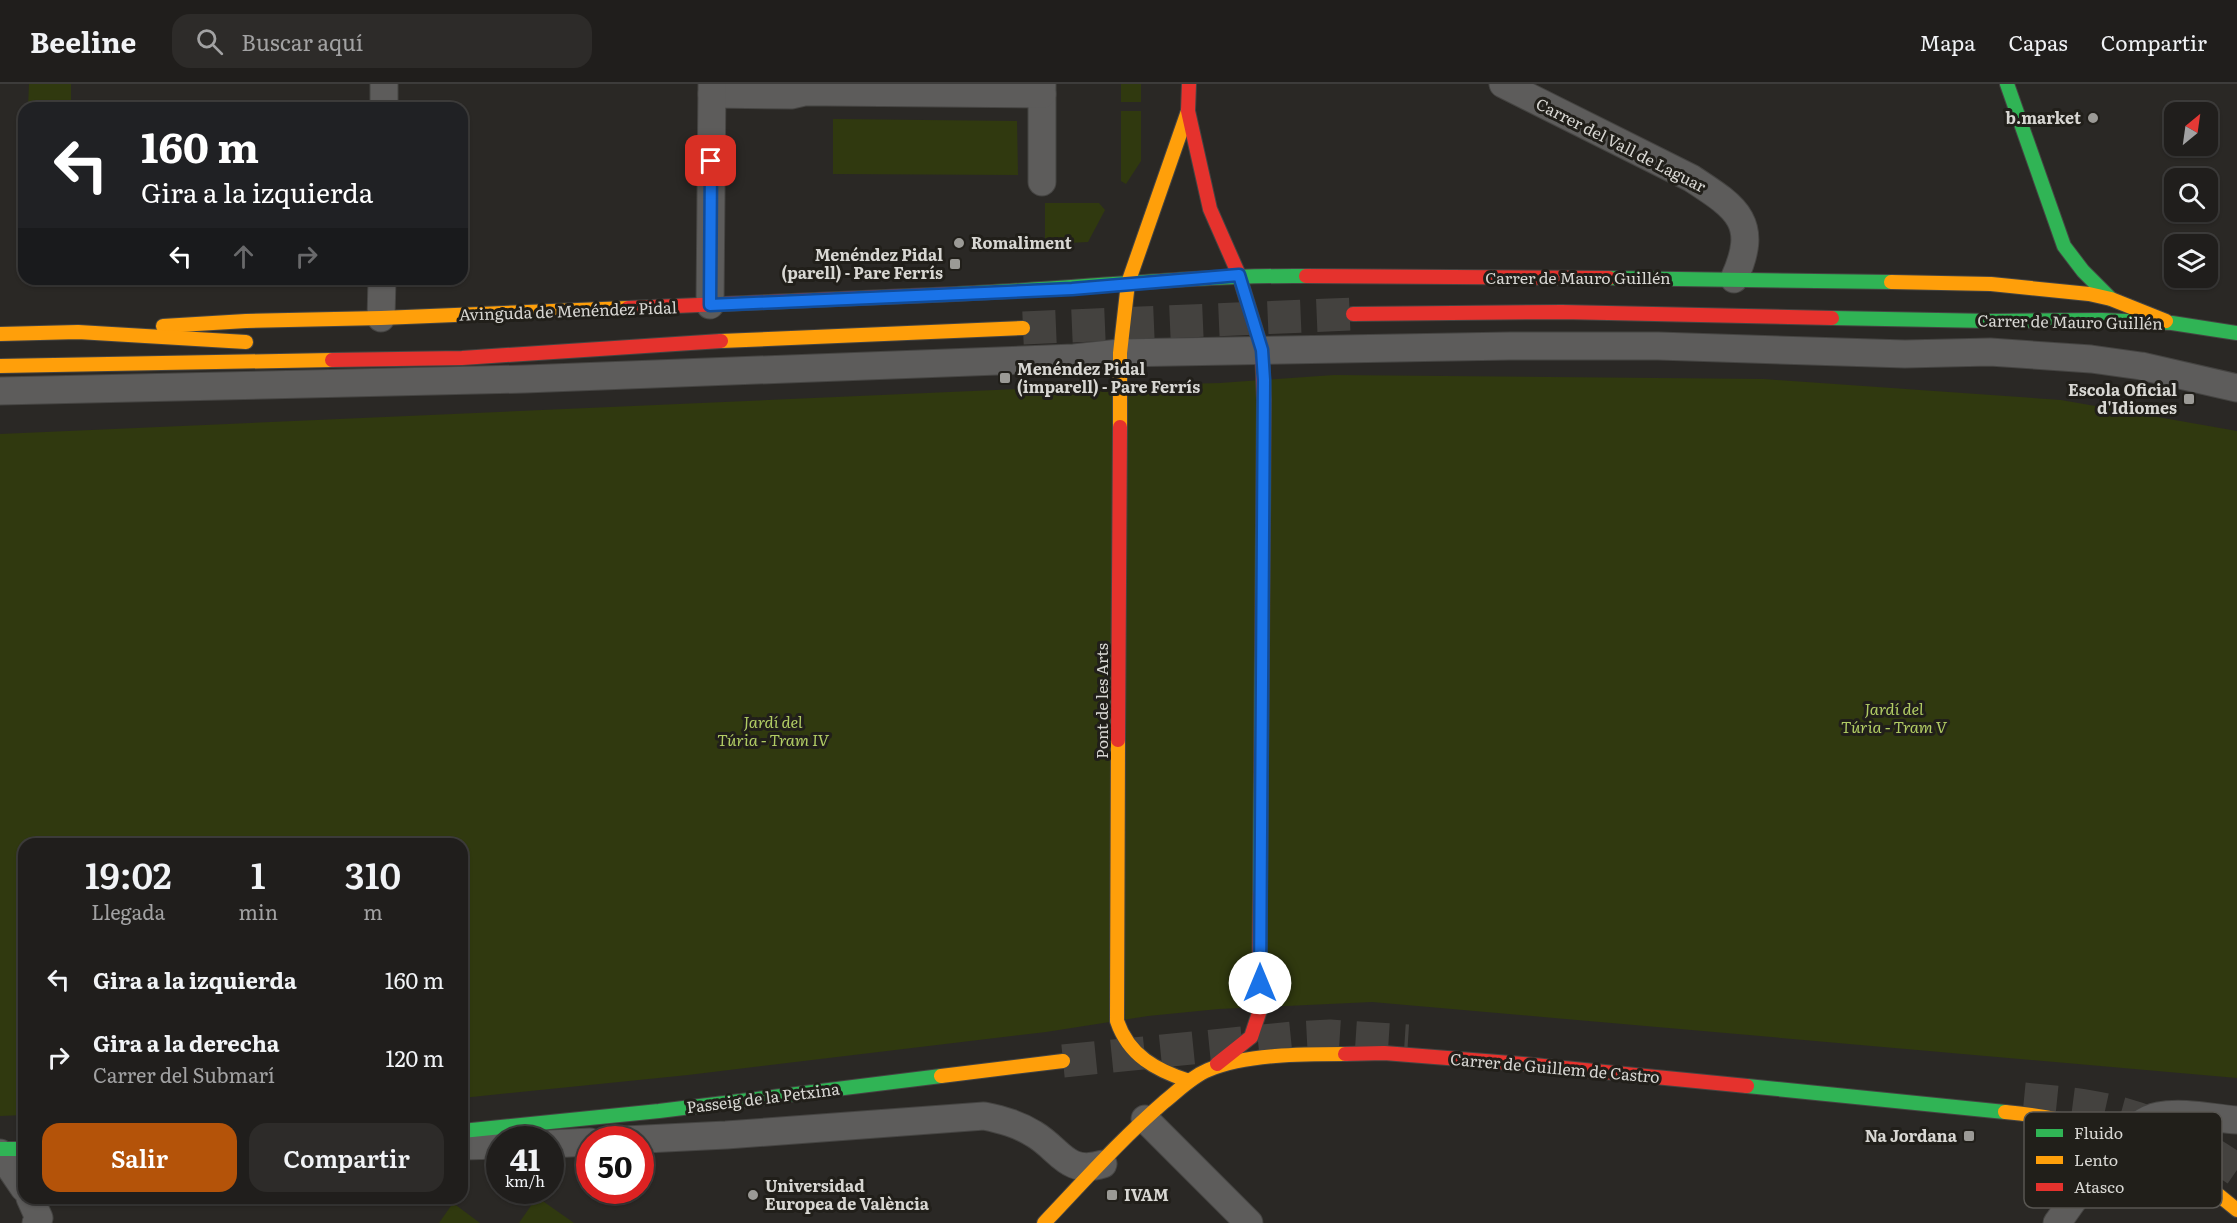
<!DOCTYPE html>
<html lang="es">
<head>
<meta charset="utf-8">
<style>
  :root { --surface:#201e1c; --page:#2d2b29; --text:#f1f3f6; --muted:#a2a2a3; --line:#3d3c3b; --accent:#b45309 }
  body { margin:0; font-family:Literata,serif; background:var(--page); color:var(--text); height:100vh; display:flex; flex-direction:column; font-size:22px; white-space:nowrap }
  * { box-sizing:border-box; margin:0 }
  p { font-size:20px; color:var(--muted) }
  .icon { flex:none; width:33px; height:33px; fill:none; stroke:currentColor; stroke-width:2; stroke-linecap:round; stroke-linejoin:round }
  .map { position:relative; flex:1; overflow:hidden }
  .drawer { position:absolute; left:18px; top:754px; width:450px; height:366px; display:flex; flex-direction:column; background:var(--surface); border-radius:18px; box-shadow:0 2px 4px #0004,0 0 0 2px var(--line) }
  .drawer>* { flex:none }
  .guide { position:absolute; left:18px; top:18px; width:450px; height:183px; border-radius:18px; box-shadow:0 2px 4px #0004,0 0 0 2px var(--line); background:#202124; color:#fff; overflow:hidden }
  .needle { width:39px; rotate:29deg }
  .tools { position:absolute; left:2164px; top:18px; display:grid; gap:12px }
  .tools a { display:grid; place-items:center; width:54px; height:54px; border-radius:12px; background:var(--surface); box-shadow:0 2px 4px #0004,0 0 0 2px var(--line); font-size:30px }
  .speed { position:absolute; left:486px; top:1042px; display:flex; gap:12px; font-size:30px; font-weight:700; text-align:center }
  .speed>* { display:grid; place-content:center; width:78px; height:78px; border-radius:50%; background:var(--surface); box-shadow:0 2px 4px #0004,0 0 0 2px var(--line); line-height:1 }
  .speed small { font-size:15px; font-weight:400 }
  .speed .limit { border:9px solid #d22; background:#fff; color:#111 }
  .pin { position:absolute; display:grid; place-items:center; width:51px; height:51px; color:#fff; margin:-26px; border-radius:12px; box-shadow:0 3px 9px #0006 }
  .me { position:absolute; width:66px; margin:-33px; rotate:0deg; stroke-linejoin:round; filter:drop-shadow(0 0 4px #0008) }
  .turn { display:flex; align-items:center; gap:21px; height:126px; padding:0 24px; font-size:27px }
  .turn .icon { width:78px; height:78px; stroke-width:2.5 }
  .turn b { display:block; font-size:42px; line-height:51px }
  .lanes { display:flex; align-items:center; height:57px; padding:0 24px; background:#0003; justify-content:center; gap:30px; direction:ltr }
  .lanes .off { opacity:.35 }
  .eta { display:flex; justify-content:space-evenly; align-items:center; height:102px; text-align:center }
  .eta b { font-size:36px; font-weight:600; line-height:42px }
  .button { display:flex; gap:12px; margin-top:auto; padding:12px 24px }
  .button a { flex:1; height:69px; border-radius:18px; background:var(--accent); color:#fff; font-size:24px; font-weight:600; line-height:69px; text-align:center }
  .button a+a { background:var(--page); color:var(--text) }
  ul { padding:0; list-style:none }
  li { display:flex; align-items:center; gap:18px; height:78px; padding:0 24px }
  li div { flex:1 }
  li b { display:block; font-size:22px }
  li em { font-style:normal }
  header { display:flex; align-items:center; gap:36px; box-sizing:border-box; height:84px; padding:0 30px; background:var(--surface); border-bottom:2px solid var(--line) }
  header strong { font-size:28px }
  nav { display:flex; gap:33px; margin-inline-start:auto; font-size:21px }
  .search { width:420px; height:54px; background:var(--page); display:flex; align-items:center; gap:15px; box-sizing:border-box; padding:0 21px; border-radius:18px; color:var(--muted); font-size:22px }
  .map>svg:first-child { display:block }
</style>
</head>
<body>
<header>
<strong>Beeline</strong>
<div class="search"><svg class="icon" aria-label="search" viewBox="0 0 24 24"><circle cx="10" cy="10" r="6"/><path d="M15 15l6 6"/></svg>Buscar aquí</div>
<nav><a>Mapa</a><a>Capas</a><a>Compartir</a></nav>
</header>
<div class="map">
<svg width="2237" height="1139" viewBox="0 0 2237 1139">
  <rect width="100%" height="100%" fill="#2a2825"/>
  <g fill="#30390f">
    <path d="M 29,0 L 71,0 L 71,24 L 28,24 Z"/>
    <rect x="1121" y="0" width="20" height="18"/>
    <path d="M 1121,27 L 1141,27 L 1141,77 L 1126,100 L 1121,97 Z"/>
    <path d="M 833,35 L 1017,37 L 1018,91 L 833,90 Z"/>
    <path d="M 1045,119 L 1099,119 L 1105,126 L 1088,158 L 1045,160 Z"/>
    <path d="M 1334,291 L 1764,295 L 2061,316 L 2237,347 L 2237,994 L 1372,918 L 1219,925 L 1148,932 L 1046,948 L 688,991 L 462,1014 L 462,760 L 24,760 L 24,1031 L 0,1032 L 0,350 L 1041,304 L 1220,299 Z"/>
    <path d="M 537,1113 L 574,1139 L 519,1139 Z"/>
    <path d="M 453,1119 L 480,1139 L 439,1139 Z"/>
  </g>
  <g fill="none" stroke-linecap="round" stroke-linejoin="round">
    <g stroke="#44423f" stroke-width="33" stroke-dasharray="33 16" stroke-linecap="butt">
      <path d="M 1023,244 L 1353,230"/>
      <path d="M 1063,977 L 1292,954 L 1330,952 L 1408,957"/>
      <path d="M 2024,1015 C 2053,1018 2082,1020 2111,1027 C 2157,1038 2199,1060 2237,1086"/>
    </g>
    <defs>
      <g id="street">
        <path d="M 1042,0 L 1042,98"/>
        <path d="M 1503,0 L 1691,94 C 1737,124 1760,138 1734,195"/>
        <path d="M 712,10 L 791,11 L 804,8 L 825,8 L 1042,10"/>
        <path d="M 384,24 L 384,0"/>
        <path d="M 710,221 L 712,0"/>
        <path d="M 381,234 L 382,195"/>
        <path d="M 0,307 L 525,295 L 1074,274 L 1120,269 L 1510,262 L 1658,262 L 1905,270 L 1990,268 L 2091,275 L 2141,282 L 2237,304"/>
        <path d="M 1145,1035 L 1249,1139"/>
        <path d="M 625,1056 L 726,1051 L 984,1032 C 1003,1036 1018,1040 1034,1050 C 1061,1066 1066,1091 1103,1080"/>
        <path d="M 550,1060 L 590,1058"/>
        <path d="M 462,1062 L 500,1061"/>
        <path d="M 0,1069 L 24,1104"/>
        <path d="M 30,1114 L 39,1134 L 36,1139"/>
        <path d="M 2057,1139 C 2078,1111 2123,1038 2158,1032 C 2183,1027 2212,1034 2237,1036"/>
      </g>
      <g id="fast">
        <path d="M 2007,0 L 2064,162 L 2083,187 L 2111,215"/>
        <path d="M 1609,194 L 1891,198"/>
        <path d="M 956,210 C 1073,205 1189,191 1306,192"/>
        <path d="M 1832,234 L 1990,237 L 2102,236 L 2172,239 L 2237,249"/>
        <path d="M 1260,810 L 1264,316"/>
        <path d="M 1747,1002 L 2005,1028"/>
        <path d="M 462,1047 L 659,1027 L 941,992"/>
        <path d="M 0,1065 L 24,1065"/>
      </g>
      <g id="slow">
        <path d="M 1891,198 L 1991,200 L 2089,210 L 2111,215 L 2166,237"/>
        <path d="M 163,242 L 246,237 L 381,234 L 628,224"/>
        <path d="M 0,250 L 78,248 L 246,258"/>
        <path d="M 721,257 L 1023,244"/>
        <path d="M 0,282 L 332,276"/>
        <path d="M 1120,343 L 1120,269 L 1128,199 L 1188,27"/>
        <path d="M 1118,656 L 1117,937 C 1129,972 1156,986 1189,997"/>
        <path d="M 941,992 L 1063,977"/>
        <path d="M 2005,1028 C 2102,1037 2162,1063 2237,1126"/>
        <path d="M 1044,1139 C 1083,1098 1121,1055 1164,1018 C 1178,1007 1191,993 1208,986 C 1246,970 1304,970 1345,970"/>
      </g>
      <g id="jam">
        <path d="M 1189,0 L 1188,27 L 1210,125 L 1239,191 L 1262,266 L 1264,316"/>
        <path d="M 1306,192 L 1609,194"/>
        <path d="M 628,224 L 956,210"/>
        <path d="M 1353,230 L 1562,228 L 1832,234"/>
        <path d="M 332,276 L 462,274 L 721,257"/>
        <path d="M 1118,656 L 1120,343"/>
        <path d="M 1345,970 L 1384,969 L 1523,980 L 1747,1002"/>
        <path d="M 1217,980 L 1251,953 L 1259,929 L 1260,810"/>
      </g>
    </defs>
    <use href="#street" stroke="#454442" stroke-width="29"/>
    <use href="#fast" stroke="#454442" stroke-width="16"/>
    <use href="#slow" stroke="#454442" stroke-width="16"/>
    <use href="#jam" stroke="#454442" stroke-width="16"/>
    <use href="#street" stroke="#5d5c5b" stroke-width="27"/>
    <use href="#fast" stroke="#30b455" stroke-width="14"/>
    <use href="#slow" stroke="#ff9f0a" stroke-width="14"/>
    <use href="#jam" stroke="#e5322d" stroke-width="14"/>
  </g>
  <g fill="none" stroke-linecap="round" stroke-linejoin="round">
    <defs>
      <path id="route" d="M 711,77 L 710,221 L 1072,205 L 1239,191 L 1262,266 L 1264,296 L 1260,899"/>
    </defs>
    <use href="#route" stroke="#114b97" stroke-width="15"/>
    <use href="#route" stroke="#1a73e8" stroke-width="10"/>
  </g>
  <g fill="#9b9a96" stroke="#211f1a" stroke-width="2">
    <circle cx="2093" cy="34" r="6"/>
    <circle cx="959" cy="159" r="6"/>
    <rect x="949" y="174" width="12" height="12" rx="3"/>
    <rect x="999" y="288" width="12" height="12" rx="3"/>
    <rect x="2183" y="309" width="12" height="12" rx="3"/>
    <rect x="1963" y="1046" width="12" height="12" rx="3"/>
    <circle cx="753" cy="1111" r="6"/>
    <rect x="1106" y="1105" width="12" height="12" rx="3"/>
  </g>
  <g text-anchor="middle" stroke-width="6" stroke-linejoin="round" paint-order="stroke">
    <g font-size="16" font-weight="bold" fill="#d8d7d3" stroke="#211f1a" text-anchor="end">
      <text x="2081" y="40">b.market</text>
      <text x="971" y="165" text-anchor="start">Romaliment</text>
      <text x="943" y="177">Menéndez Pidal<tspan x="943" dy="18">(parell) - Pare Ferrís</tspan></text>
      <text x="1017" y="291" text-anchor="start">Menéndez Pidal<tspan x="1017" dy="18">(imparell) - Pare Ferrís</tspan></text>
      <text x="2177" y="312">Escola Oficial<tspan x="2177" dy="18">d'Idiomes</tspan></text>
      <text x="1957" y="1058">Na Jordana</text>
      <text x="765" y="1108" text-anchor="start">Universidad<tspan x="765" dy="18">Europea de València</tspan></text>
      <text x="1124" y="1117" text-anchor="start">IVAM</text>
    </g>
    <g font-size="16" fill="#d8d7d3" stroke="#211f1a">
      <text transform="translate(1621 61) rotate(27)" y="6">Carrer del Vall de Laguar</text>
      <text x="1578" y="200">Carrer de Mauro Guillén</text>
      <text transform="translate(568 227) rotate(-2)" y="6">Avinguda de Menéndez Pidal</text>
      <text transform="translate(2070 238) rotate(1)" y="6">Carrer de Mauro Guillén</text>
      <text transform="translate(1102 617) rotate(-90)" y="6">Pont de les Arts</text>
      <text transform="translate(1555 984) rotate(5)" y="6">Carrer de Guillem de Castro</text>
      <text transform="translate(763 1014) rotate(-7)" y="6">Passeig de la Petxina</text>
    </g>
    <g font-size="16" font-style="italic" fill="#b1cc64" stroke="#211f1a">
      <text x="1894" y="631">Jardí del<tspan x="1894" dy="18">Túria - Tram V</tspan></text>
      <text x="773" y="644">Jardí del<tspan x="773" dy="18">Túria - Tram IV</tspan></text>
    </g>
  </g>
  <rect x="2024" y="1028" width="198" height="96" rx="9" fill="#211f1a" stroke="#585652" stroke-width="1.5"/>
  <rect x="2036" y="1045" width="27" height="8" fill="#30b455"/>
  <rect x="2036" y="1072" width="27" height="8" fill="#ff9f0a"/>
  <rect x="2036" y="1099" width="27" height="8" fill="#e5322d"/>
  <g font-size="16" fill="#d8d7d3">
    <text x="2074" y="1055">Fluido</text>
    <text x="2074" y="1082">Lento</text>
    <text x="2074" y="1109">Atasco</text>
  </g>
</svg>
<div class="tools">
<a><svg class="needle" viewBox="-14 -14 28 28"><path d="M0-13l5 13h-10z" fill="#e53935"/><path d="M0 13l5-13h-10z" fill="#a2a2a3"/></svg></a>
<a><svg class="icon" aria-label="search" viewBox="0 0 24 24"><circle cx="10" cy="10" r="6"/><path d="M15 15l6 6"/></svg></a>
<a><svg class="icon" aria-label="layers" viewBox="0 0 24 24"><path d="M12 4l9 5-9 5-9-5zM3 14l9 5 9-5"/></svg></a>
</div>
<div class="speed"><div>41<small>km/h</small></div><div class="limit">50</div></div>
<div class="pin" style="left:711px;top:77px;background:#d93025"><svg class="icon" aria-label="arrive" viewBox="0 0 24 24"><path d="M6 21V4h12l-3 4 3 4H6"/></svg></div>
<svg class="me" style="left:1260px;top:899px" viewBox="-20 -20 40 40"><circle r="19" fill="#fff"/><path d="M0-13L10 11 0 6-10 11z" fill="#1a73e8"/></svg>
<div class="guide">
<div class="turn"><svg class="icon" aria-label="left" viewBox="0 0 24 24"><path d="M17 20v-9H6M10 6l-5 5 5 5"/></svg><div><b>160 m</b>Gira a la izquierda</div></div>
<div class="lanes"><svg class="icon" aria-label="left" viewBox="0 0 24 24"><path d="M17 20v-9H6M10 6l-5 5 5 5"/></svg><svg class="icon off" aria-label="ahead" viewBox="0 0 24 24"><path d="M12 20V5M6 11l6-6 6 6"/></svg><svg class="icon off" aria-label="right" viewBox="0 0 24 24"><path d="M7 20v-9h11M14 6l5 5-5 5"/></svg></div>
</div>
<section class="drawer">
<div class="eta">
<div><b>19:02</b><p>Llegada</p></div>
<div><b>1</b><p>min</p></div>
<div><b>310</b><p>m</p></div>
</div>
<ul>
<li><svg class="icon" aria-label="left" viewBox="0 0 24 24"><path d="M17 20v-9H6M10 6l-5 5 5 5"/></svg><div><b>Gira a la izquierda</b></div><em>160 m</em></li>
<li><svg class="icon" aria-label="right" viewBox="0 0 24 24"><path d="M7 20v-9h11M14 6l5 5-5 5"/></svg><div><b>Gira a la derecha</b><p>Carrer del Submarí</p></div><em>120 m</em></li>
</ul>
<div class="button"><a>Salir</a><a>Compartir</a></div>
</section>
</div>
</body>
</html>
